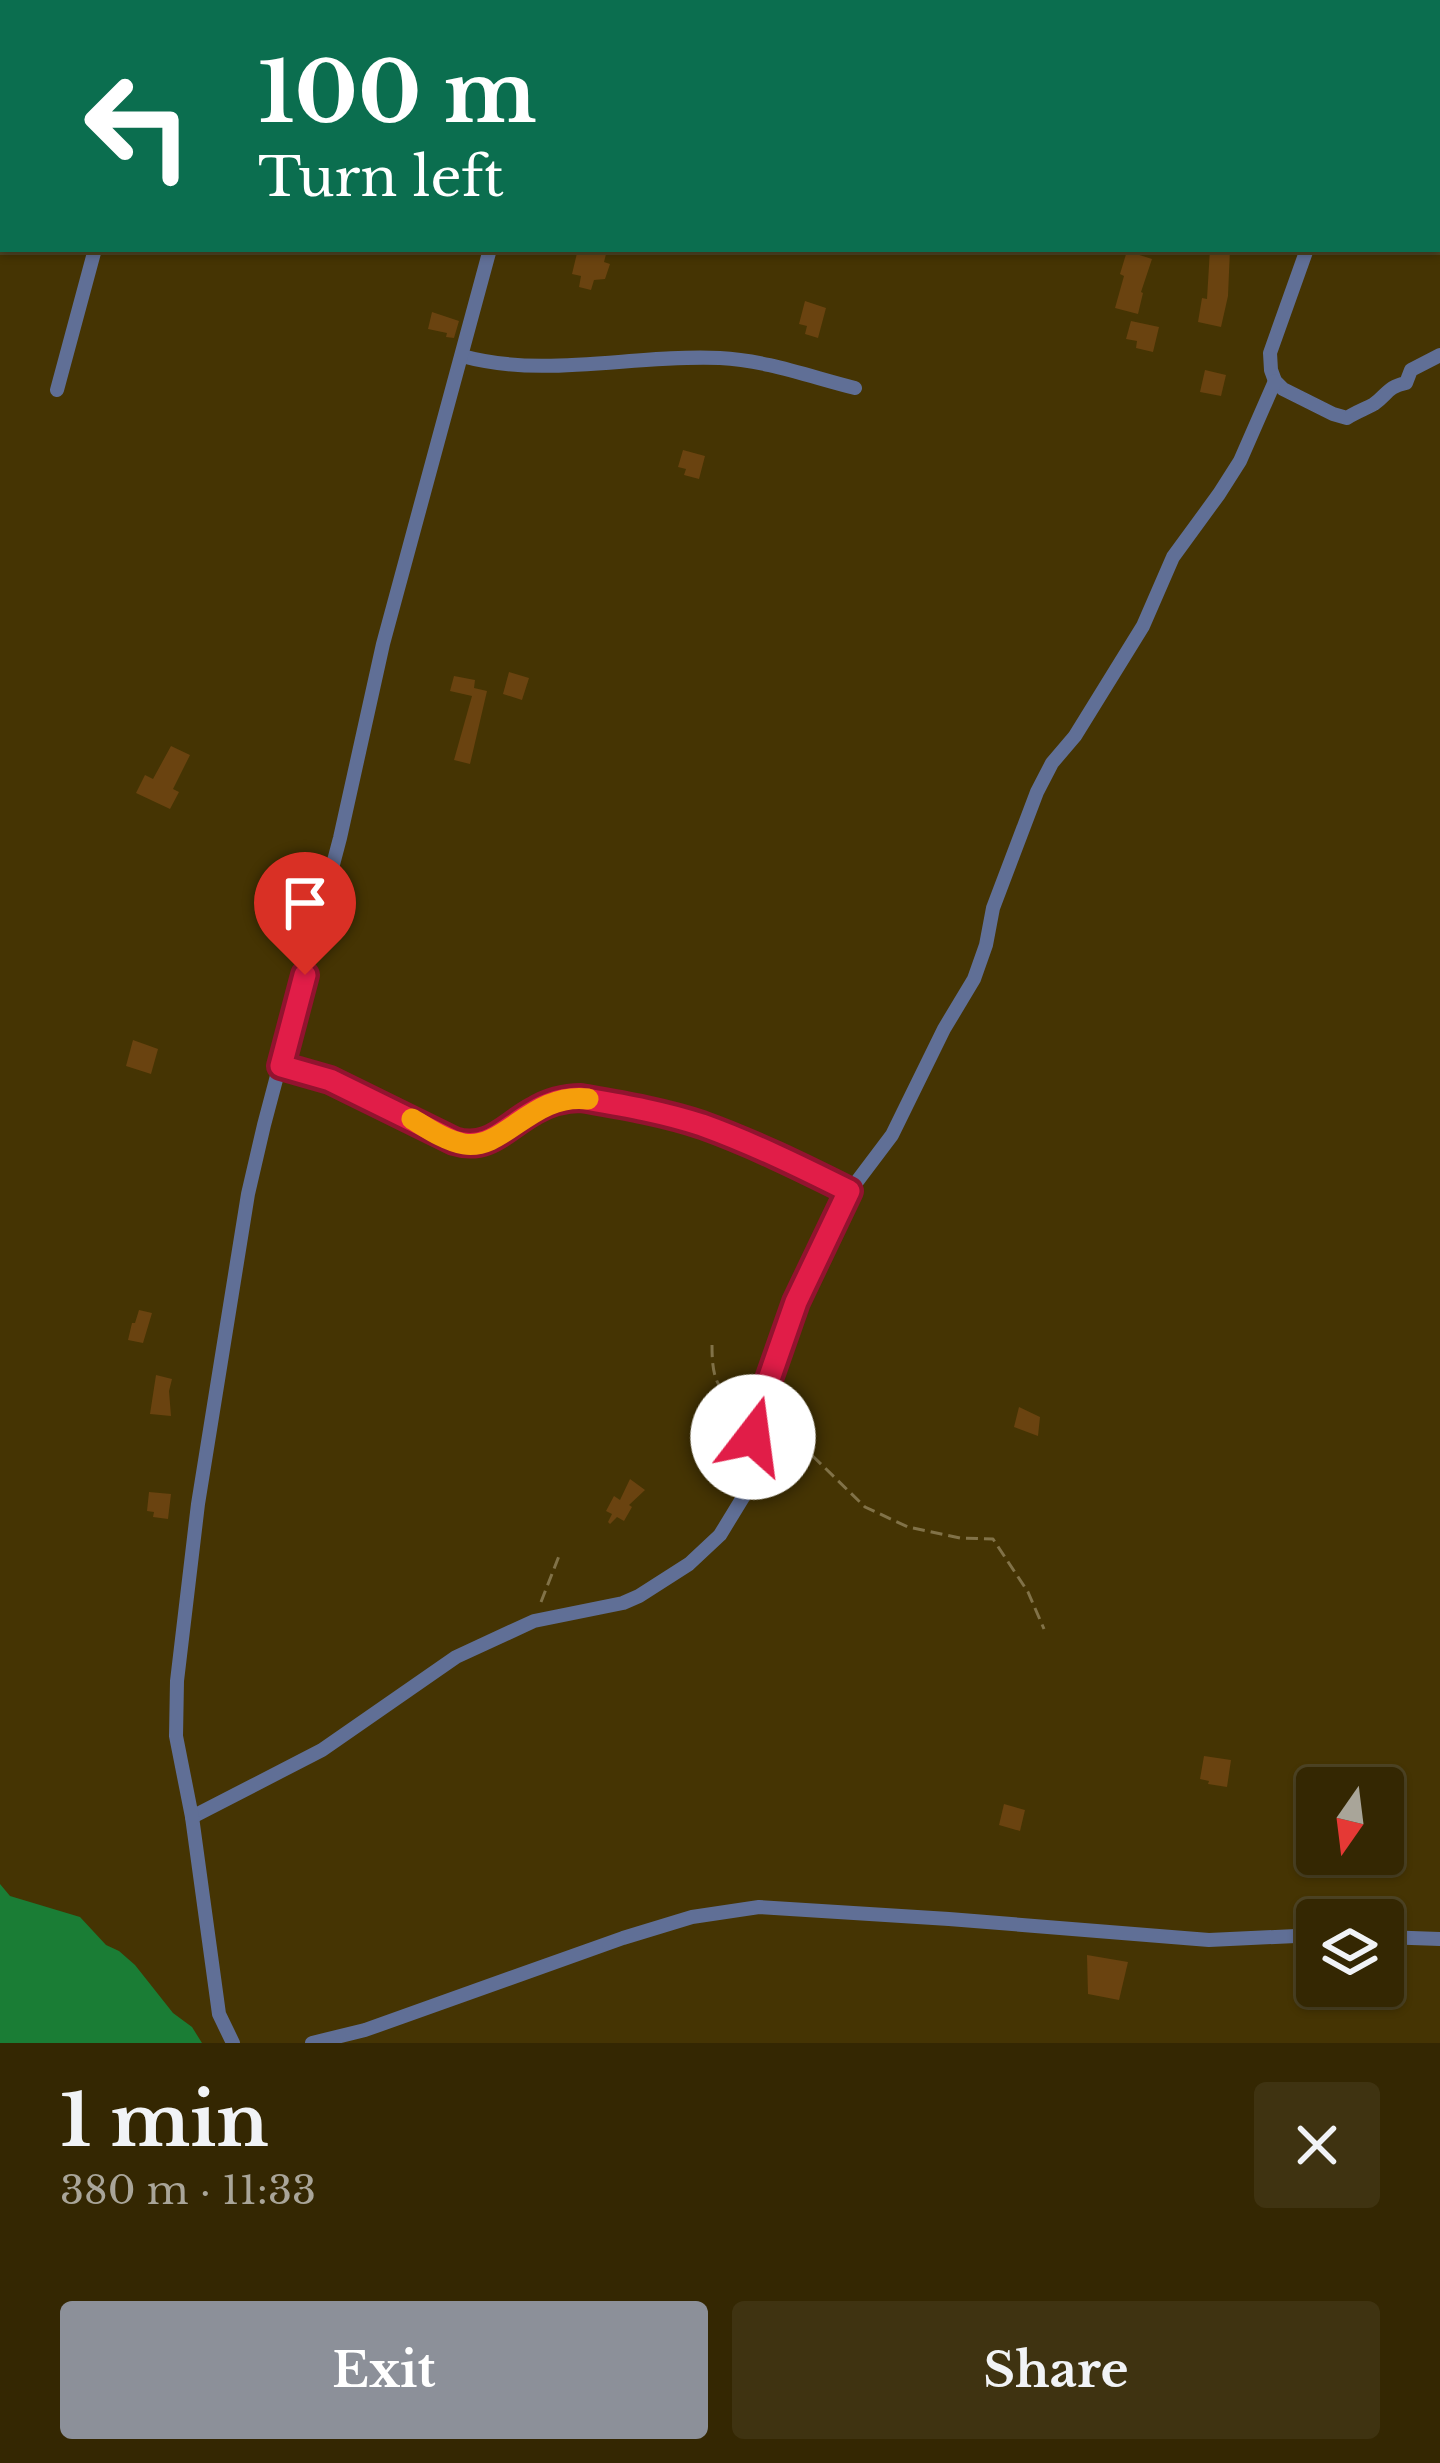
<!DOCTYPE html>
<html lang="en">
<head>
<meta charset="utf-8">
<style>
  :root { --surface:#342702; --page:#3f3311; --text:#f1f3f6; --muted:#a9a599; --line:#4e4424; --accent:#8c9099 }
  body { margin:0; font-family:"Libre Baskerville",serif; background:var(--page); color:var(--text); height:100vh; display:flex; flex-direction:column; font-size:45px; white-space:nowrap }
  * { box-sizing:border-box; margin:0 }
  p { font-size:39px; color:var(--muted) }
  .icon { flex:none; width:66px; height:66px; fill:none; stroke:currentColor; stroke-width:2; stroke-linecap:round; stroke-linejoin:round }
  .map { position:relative; height:2043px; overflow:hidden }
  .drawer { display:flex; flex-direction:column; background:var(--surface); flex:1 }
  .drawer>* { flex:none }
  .top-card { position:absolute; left:0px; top:0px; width:1440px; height:252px; box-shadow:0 3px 9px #0004,0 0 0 3px var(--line); background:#0b6e4f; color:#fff; overflow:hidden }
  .needle { width:78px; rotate:194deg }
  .controls { position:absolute; left:1296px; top:1767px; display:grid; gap:24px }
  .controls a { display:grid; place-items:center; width:108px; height:108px; border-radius:12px; background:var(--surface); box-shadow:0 3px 9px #0004,0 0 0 3px var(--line); font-size:60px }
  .pin { position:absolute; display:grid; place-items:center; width:102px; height:102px; color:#fff; margin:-123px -51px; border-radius:50% 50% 50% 0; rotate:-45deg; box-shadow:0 0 12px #0007 }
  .pin .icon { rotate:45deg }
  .me { position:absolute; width:132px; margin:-66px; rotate:15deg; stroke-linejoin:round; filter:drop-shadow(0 0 9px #0008) }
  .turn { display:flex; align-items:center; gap:42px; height:252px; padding:0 60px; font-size:54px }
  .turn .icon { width:156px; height:156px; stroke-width:2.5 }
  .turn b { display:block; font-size:84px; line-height:102px }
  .round { display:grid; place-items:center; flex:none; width:126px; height:126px; border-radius:12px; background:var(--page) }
  .head { display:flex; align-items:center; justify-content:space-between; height:204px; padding:0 60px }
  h1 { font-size:72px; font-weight:800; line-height:90px }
  .primary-button { display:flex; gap:24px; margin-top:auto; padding:24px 60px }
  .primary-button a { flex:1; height:138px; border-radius:12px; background:var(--accent); color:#fff; font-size:48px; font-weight:800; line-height:138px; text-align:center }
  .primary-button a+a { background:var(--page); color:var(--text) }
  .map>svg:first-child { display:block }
</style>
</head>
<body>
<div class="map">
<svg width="1440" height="2043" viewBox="0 0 1440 2043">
  <rect width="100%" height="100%" fill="#453403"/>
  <path fill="#1a7d35" d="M 0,1884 L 10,1896 L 80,1917 L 106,1945 L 119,1951 L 135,1965 L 173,2013 L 192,2027 L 202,2043 L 0,2043 Z"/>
  <g fill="#6a4310">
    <path d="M 578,249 L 606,254 L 604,262 L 610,264 L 605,279 L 594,280 L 591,290 L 579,287 L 581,276 L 572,274 Z"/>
    <path d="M 1210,249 L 1230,249 L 1228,296 L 1221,327 L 1198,322 L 1202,298 L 1207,299 Z"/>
    <path d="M 1127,251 L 1152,259 L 1141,292 L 1143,293 L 1138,314 L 1115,308 L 1124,276 L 1120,274 Z"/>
    <path d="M 805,301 L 826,308 L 818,338 L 805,334 L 807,326 L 799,324 Z"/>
    <path d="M 432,312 L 459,321 L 454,338 L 446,337 L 447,333 L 428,329 Z"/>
    <path d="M 1131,321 L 1159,327 L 1153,352 L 1136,348 L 1137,341 L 1126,339 Z"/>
    <path d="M 1205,370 L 1226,375 L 1221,396 L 1200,392 Z"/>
    <path d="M 683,450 L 705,456 L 699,479 L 684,475 L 686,469 L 678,467 Z"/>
    <path d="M 509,672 L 529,678 L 522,700 L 503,694 Z"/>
    <path d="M 454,676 L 475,680 L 474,688 L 487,691 L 470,764 L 454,760 L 472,696 L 450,691 Z"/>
    <path d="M 171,746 L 190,755 L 173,789 L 179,792 L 170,809 L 136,793 L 145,775 L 153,779 Z"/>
    <path d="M 133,1040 L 158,1049 L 151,1074 L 126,1066 Z"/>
    <path d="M 139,1310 L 152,1313 L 143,1343 L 128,1340 L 132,1323 L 135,1323 Z"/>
    <path d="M 156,1375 L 172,1379 L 169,1391 L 171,1416 L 150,1414 Z"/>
    <path d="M 1019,1407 L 1040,1417 L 1038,1436 L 1014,1427 Z"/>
    <path d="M 630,1479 L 645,1490 L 629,1505 L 632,1507 L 624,1521 L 617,1517 L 610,1524 L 608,1522 L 612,1514 L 606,1511 L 614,1496 L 620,1500 Z"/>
    <path d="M 149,1492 L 171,1494 L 168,1519 L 153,1517 L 154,1512 L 147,1511 Z"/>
    <path d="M 1204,1756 L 1231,1760 L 1227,1787 L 1208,1784 L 1209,1781 L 1200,1779 Z"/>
    <path d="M 1004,1804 L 1025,1810 L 1020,1831 L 999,1825 Z"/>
    <path d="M 1087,1955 L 1128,1962 L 1119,2000 L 1088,1994 Z"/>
  </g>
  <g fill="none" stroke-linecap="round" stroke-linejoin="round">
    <g stroke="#817248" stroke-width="3" stroke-dasharray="12 6" stroke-linecap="butt">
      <path d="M 712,1345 C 712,1377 716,1389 741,1410"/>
      <path d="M 770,1425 L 784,1428 L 865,1507 L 908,1527 L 960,1538 L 993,1539 L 1028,1592 L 1044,1629"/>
      <path d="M 541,1602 L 559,1556"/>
    </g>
    <g stroke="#606f96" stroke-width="14">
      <path d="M 59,0 L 60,3"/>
      <path d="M 644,0 L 655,3"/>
      <path d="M 548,3 L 549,0"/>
      <path d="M 823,3 L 825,0"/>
      <path d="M 1378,3 L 1379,0"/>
      <path d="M 1307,249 L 1270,353 L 1271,370 L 1275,381 L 1283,389 L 1333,414 L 1347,418 C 1356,412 1365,409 1374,404 C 1388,394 1387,387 1406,383 L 1411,370 L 1440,355"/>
      <path d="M 462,356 C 547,379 633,354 720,358 C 765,360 811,377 855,388"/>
      <path d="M 57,390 L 95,249"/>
      <path d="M 281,1066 L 330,1080 L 465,1145 C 504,1146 527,1105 565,1099 C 584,1096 603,1102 621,1106 C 648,1111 676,1116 703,1126 C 753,1143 801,1168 849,1191"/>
      <path d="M 192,1817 L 322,1750 L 456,1657 L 534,1621 L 623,1603 L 639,1596 L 689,1564 L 720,1535 L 753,1481 L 755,1422 L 796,1302 L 846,1196 L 892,1135 L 944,1029 L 974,979 L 986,945 L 993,908 L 1037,792 L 1052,763 L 1075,736 L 1143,626 L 1173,557 L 1219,494 L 1240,461 L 1275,381"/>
      <path d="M 1383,1937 L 1440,1939"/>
      <path d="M 233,2043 L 219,2014 L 192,1817 L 176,1736 L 177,1681 L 198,1504 L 248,1194 L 264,1125 L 340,838 L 383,644 L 490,249"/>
      <path d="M 312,2043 L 365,2030 L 623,1938 L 692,1917 L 759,1907 L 949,1919 L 1209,1940 L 1317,1935"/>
    </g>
  </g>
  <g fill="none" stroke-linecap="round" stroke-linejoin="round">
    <defs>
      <path id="route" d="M 305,975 L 281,1066 L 330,1080 L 454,1141 C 489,1152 506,1126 534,1111 C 549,1102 564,1098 581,1098 C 621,1105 663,1112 702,1125 C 752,1143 801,1167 849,1191 L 796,1302 L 768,1382 L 753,1437"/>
    </defs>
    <use href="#route" stroke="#92132f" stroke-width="30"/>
    <use href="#route" stroke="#e11d48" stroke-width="21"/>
    <path stroke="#f59e0b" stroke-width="21" d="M 412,1119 C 427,1128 446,1141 464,1144 C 504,1151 532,1092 588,1099"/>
  </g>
</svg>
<div class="controls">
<a><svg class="needle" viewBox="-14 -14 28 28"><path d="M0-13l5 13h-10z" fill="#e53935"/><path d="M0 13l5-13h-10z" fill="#a9a599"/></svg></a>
<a><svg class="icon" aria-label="layers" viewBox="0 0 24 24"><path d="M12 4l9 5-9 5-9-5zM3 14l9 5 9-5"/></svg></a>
</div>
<div class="pin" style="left:305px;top:975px;background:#d93025"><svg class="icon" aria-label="arrive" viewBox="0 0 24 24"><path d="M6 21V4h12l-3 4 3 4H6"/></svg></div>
<svg class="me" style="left:753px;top:1437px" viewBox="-20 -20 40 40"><circle r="19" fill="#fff"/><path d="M0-13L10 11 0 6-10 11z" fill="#e11d48"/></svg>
<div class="top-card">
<div class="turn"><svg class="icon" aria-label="left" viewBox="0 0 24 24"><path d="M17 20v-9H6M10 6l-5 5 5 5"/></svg><div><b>100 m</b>Turn left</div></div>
</div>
</div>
<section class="drawer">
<div class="head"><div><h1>1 min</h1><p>380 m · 11:33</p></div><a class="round"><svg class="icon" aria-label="close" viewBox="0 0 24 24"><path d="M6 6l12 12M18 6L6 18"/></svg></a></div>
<div class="primary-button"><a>Exit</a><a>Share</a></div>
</section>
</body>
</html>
